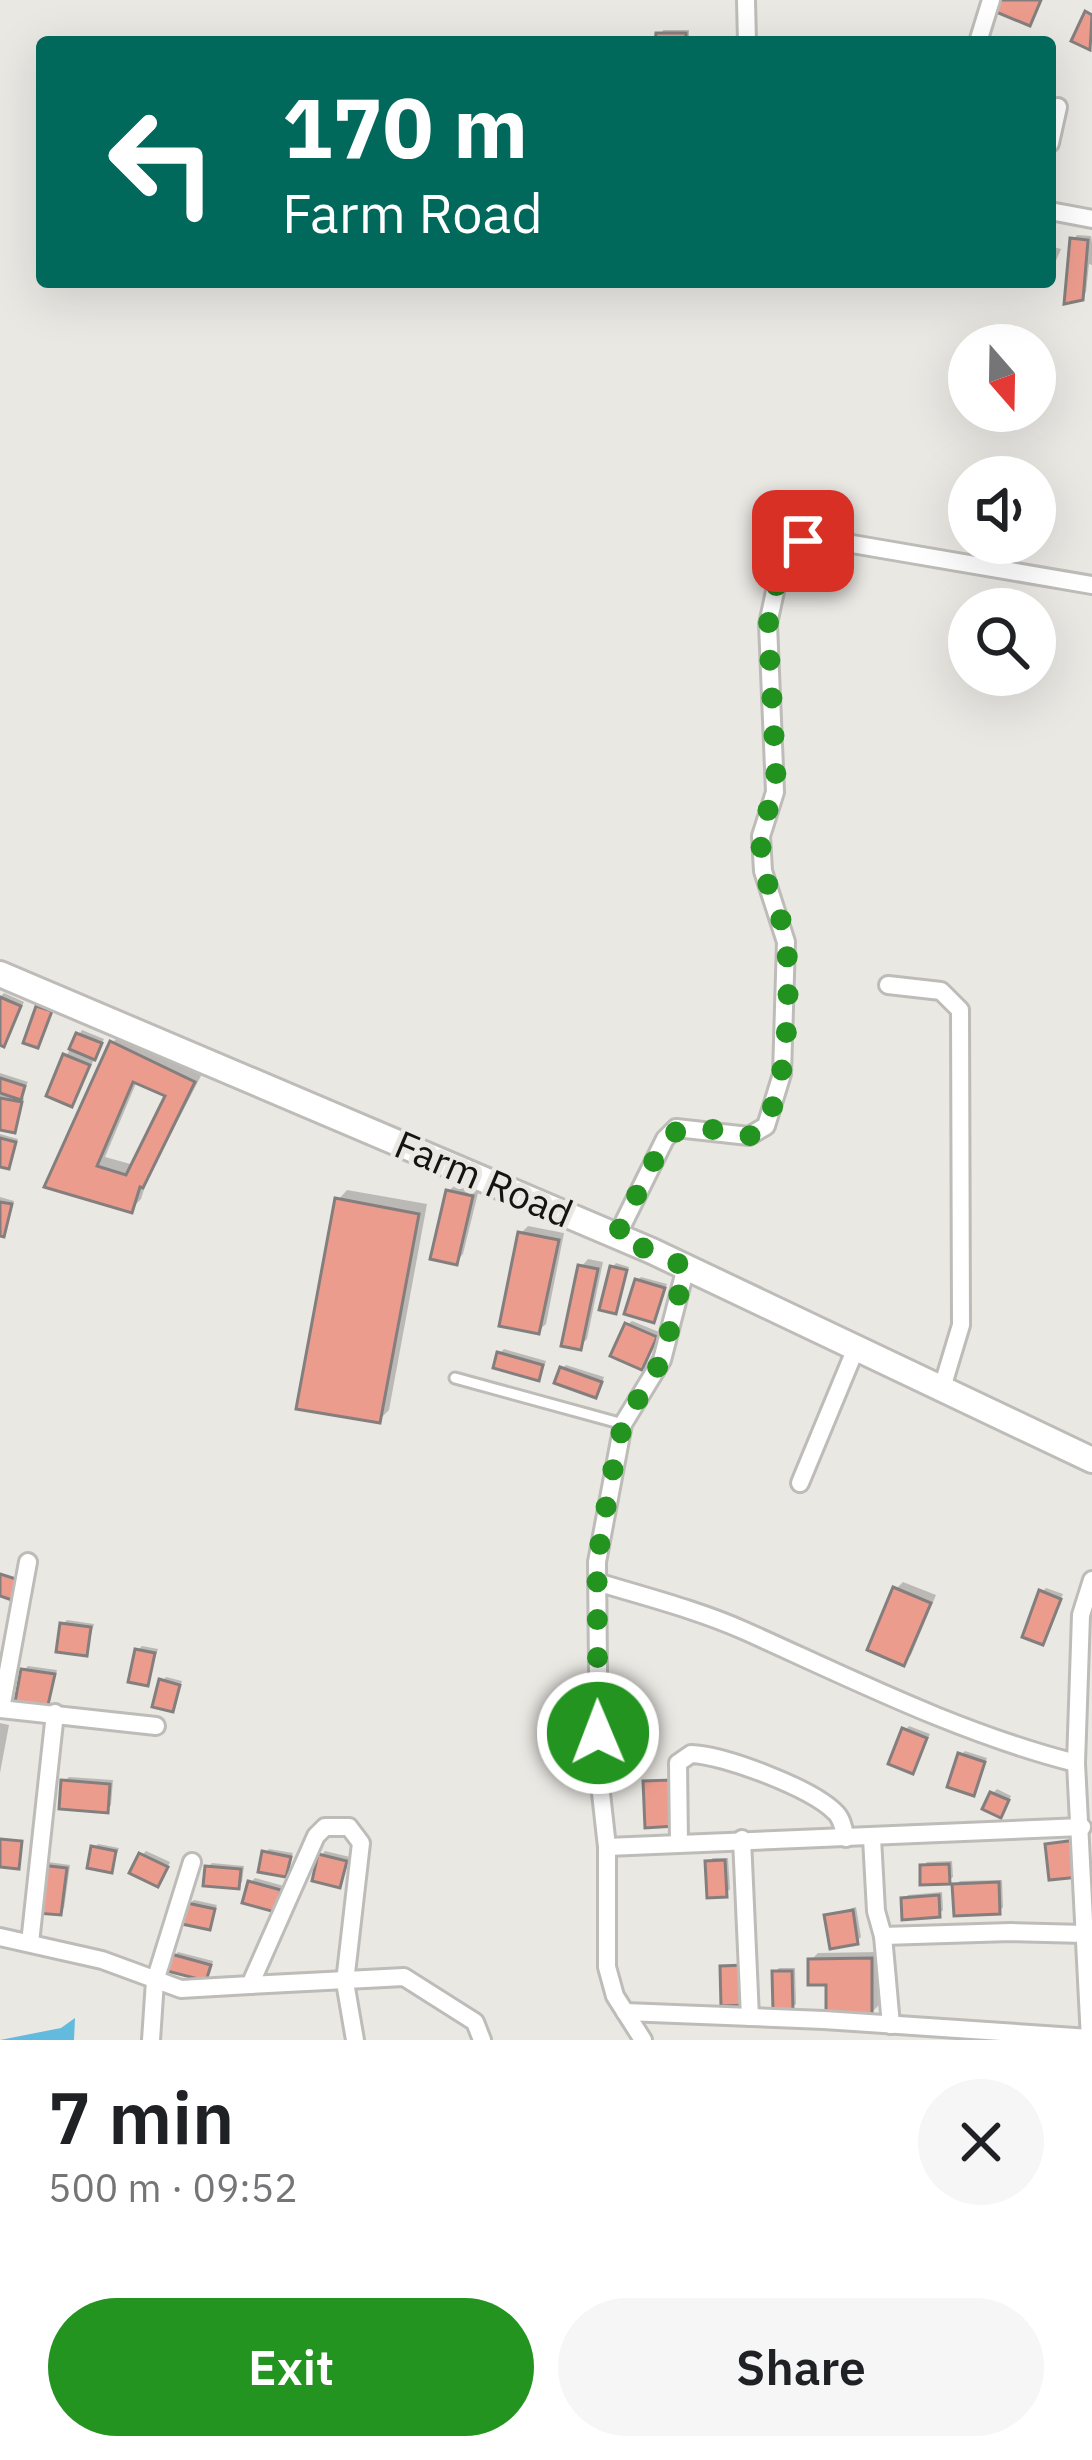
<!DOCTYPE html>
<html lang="en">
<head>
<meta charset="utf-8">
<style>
  :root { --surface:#fff; --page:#f6f6f6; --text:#202124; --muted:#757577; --accent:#239420 }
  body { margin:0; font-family:"IBM Plex Sans",sans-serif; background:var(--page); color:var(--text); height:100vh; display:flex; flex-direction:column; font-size:45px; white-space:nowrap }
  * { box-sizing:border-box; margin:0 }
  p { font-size:39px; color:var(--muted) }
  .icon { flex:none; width:66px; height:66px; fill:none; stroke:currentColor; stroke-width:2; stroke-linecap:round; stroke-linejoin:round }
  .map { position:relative; height:2040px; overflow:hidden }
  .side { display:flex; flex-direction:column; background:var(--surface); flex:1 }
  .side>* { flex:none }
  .hud { position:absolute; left:36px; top:36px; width:1020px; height:252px; border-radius:12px; box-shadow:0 12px 48px #0002; background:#00695c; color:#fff; overflow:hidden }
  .needle { width:78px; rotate:160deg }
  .fabs { position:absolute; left:948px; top:324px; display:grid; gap:24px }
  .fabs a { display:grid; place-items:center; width:108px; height:108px; border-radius:50%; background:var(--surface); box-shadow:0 12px 48px #0002; font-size:60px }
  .pin { position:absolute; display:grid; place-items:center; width:102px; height:102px; color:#fff; margin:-51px; border-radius:24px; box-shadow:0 6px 18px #0006 }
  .me { position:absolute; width:132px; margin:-66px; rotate:359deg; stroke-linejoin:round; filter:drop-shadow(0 0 9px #0008) }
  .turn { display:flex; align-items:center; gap:42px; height:252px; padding:0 48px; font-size:54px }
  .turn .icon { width:156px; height:156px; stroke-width:2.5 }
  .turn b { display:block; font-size:84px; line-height:102px }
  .round { display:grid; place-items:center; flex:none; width:126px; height:126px; border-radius:63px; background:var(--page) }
  .headline { display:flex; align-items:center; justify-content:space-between; height:204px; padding:0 48px }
  h1 { font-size:72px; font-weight:600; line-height:90px }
  .primary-button { display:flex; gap:24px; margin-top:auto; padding:24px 48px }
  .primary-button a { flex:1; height:138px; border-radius:72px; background:var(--accent); color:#fff; font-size:48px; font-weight:600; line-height:138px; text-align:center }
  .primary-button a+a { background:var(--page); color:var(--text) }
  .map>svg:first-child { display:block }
</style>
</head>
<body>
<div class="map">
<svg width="1092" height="2040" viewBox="0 0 1092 2040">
  <rect width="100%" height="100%" fill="#eae8e3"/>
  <path fill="#62bade" d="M 75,2018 L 74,2040 L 0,2040 L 61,2028 Z"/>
  <g fill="#0003" fill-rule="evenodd">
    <path d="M 663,30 L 689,30 L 689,42 L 658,42 Z"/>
    <path d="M 723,36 L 723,42 L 709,42 L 710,36 Z"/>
    <path d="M 1077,235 L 1091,236 L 1092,243 L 1092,265 L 1089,264 L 1086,292 L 1082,297 L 1073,240 Z"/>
    <path d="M 1050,246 L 1061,249 L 1052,270 L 1050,270 Z"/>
    <path d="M 4,993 L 24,1002 L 3,1043 L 0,1042 L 0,997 Z"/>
    <path d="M 82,1030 L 104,1039 L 75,1099 L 66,1056 Z"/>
    <path d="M 122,1033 L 203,1072 L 147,1180 L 141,1199 L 131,1209 L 48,1185 L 112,1043 ZM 137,1081 L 169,1095 L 134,1165 L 105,1157 Z"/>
    <path d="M 0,1073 L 28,1082 L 19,1097 L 24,1098 L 14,1130 L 0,1127 Z"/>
    <path d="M 0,1134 L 18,1139 L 8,1166 L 0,1164 Z"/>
    <path d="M 456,1184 L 479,1189 L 463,1254 L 456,1262 L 449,1191 Z"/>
    <path d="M 347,1190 L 427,1204 L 389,1410 L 379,1420 L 338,1200 Z"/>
    <path d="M 0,1197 L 14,1201 L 3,1233 L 0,1233 Z"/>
    <path d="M 528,1226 L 564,1233 L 546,1324 L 538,1331 L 521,1233 Z"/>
    <path d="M 588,1259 L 603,1262 L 587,1339 L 580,1346 L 581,1267 Z"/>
    <path d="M 616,1263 L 629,1267 L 615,1311 L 612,1268 Z"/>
    <path d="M 641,1277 L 667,1284 L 653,1320 L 637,1281 Z"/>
    <path d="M 632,1321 L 659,1332 L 642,1367 L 627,1325 Z"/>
    <path d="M 504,1349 L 546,1361 L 542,1373 L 538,1378 L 500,1353 Z"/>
    <path d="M 566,1365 L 604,1377 L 600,1390 L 596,1394 L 562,1369 Z"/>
    <path d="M 903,1582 L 936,1595 L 911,1655 L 904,1662 L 896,1589 Z"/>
    <path d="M 1046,1588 L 1063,1594 L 1042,1641 L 1042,1592 Z"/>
    <path d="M 67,1620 L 94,1624 L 86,1653 L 63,1624 Z"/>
    <path d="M 142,1646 L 158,1649 L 147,1683 L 138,1650 Z"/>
    <path d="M 28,1666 L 57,1670 L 47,1702 L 24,1670 Z"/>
    <path d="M 166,1677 L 182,1681 L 172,1709 L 162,1681 Z"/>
    <path d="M 0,1723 L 9,1725 L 0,1773 Z"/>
    <path d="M 909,1726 L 930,1734 L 913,1771 L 905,1730 Z"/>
    <path d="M 965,1751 L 987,1758 L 973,1792 L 961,1755 Z"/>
    <path d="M 69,1777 L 113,1780 L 111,1805 L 107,1810 L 64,1781 Z"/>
    <path d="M 997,1789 L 1011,1796 L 1004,1810 L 993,1793 Z"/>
    <path d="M 98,1844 L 119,1848 L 111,1870 L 94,1848 Z"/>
    <path d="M 269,1849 L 293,1853 L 285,1874 L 265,1853 Z"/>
    <path d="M 146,1851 L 170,1862 L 162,1879 L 142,1855 Z"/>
    <path d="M 325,1851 L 350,1857 L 339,1885 L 321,1856 Z"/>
    <path d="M 713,1858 L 728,1858 L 730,1889 L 725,1894 L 708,1862 Z"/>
    <path d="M 952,1861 L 953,1877 L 948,1881 L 923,1867 L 927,1862 Z"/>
    <path d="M 48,1862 L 70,1865 L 64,1908 L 60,1912 L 44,1867 Z"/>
    <path d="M 212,1863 L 244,1866 L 242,1882 L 238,1886 L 208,1867 Z"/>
    <path d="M 255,1878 L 284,1886 L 278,1905 L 251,1882 Z"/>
    <path d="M 1002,1880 L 1003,1907 L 999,1912 L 955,1885 L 960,1881 Z"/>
    <path d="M 942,1892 L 943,1910 L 939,1914 L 904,1899 L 908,1895 Z"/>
    <path d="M 194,1900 L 217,1905 L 209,1927 L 189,1904 Z"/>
    <path d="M 856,1907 L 861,1937 L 857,1941 L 827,1916 Z"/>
    <path d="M 178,1952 L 213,1961 L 210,1973 L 205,1978 L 174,1956 Z"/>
    <path d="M 878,1952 L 878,2006 L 871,2013 L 829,1982 L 811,1960 L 818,1953 Z"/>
    <path d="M 779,1968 L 795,1968 L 796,2004 L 791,2008 L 775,1972 Z"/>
  </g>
  <g fill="#ec9c8d" stroke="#847f7e" stroke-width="3" fill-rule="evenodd">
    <path d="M 1001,0 L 1041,0 L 1030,26 L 996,12 Z"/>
    <path d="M 1085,11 L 1092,15 L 1090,50 L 1071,41 Z"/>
    <path d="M 656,33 L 686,33 L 686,42 L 655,42 Z"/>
    <path d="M 1070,238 L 1088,240 L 1083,300 L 1064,304 Z"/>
    <path d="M 0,997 L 21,1006 L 4,1047 L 0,1045 Z"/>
    <path d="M 36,1006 L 52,1011 L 38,1048 L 23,1043 Z"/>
    <path d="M 76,1033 L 102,1043 L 95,1060 L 69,1049 Z"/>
    <path d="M 110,1041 L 195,1082 L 143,1188 L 140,1187 L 132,1213 L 44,1187 ZM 133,1082 L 165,1096 L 126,1175 L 97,1166 Z"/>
    <path d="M 63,1054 L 90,1065 L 72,1107 L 46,1096 Z"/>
    <path d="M 0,1078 L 25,1086 L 21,1100 L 0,1093 Z"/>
    <path d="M 0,1098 L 22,1102 L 15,1133 L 0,1130 Z"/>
    <path d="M 0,1138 L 16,1142 L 9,1169 L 0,1167 Z"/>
    <path d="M 446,1190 L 473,1196 L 457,1265 L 430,1259 Z"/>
    <path d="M 335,1198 L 419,1214 L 380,1423 L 296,1409 Z"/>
    <path d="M 0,1202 L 12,1204 L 4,1237 L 0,1236 Z"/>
    <path d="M 518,1232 L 559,1240 L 539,1334 L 499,1326 Z"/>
    <path d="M 578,1265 L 598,1269 L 581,1350 L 561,1346 Z"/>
    <path d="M 610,1266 L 627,1270 L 616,1314 L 599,1310 Z"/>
    <path d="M 635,1279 L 665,1288 L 654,1323 L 624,1314 Z"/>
    <path d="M 625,1323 L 657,1337 L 642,1370 L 610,1356 Z"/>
    <path d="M 497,1352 L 543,1365 L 539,1381 L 493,1368 Z"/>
    <path d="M 560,1367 L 602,1382 L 596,1398 L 554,1383 Z"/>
    <path d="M 0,1574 L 19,1580 L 12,1600 L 0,1596 Z"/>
    <path d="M 893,1587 L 931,1603 L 904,1666 L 867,1650 Z"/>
    <path d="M 1039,1590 L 1061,1599 L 1043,1645 L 1022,1637 Z"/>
    <path d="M 60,1623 L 91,1627 L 87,1656 L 56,1652 Z"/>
    <path d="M 135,1649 L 155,1653 L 148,1686 L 128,1682 Z"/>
    <path d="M 21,1669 L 55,1674 L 48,1705 L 15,1702 Z"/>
    <path d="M 159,1679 L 180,1685 L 173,1712 L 152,1707 Z"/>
    <path d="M 902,1728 L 927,1738 L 913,1774 L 888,1764 Z"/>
    <path d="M 958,1753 L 985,1762 L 974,1796 L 947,1787 Z"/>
    <path d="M 61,1780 L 110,1784 L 108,1813 L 59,1809 Z"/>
    <path d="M 673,1780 L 675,1826 L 645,1828 L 643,1781 Z"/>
    <path d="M 990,1792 L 1009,1800 L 1001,1818 L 982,1809 Z"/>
    <path d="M 0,1839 L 22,1841 L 19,1869 L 0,1867 Z"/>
    <path d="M 1076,1840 L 1080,1877 L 1049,1880 L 1045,1844 Z"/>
    <path d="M 91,1846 L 116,1851 L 112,1873 L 87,1868 Z"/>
    <path d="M 262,1851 L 291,1857 L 286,1877 L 258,1872 Z"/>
    <path d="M 139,1853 L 168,1867 L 158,1887 L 129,1873 Z"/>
    <path d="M 318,1854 L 347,1861 L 340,1888 L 312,1881 Z"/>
    <path d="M 725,1860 L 727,1897 L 707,1898 L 705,1861 Z"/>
    <path d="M 949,1864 L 950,1884 L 920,1885 L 920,1865 Z"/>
    <path d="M 41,1865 L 67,1868 L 61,1915 L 35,1913 Z"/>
    <path d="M 205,1866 L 241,1869 L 239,1889 L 203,1886 Z"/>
    <path d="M 248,1881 L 281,1890 L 275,1912 L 242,1903 Z"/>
    <path d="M 999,1882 L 1000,1914 L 954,1916 L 952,1884 Z"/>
    <path d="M 939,1895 L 940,1917 L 902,1920 L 901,1898 Z"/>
    <path d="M 187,1903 L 215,1909 L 210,1930 L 182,1924 Z"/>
    <path d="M 853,1910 L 858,1944 L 830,1949 L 824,1915 Z"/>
    <path d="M 171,1954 L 211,1965 L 206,1981 L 167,1971 Z"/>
    <path d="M 872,1958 L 872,2016 L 826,2016 L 826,1985 L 808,1985 L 808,1959 Z"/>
    <path d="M 747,1965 L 749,2005 L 721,2006 L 720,1966 Z"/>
    <path d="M 772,1971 L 792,1971 L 793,2011 L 773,2011 Z"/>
  </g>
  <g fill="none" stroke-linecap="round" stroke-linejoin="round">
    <defs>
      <path id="lane" d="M 455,1378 L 623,1424"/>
      <g id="street">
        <path d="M 746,0 L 747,42"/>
        <path d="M 978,42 L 991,0"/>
        <path d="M 1050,143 L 1058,107"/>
        <path d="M 1050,211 L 1092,219"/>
        <path d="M 888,985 L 941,991 L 960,1010 L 961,1325 L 942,1388"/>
        <path d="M 617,1236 L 665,1139 L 676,1128 L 749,1136 L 766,1126 L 782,1074 L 786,942 L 763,871 L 761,836 L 775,792 L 768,624 L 783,554 L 803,541 L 823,539 L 1092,585"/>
        <path d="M 800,1483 L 856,1348"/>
        <path d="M 597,1582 C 646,1597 698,1610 745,1631 C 852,1679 961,1734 1076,1763"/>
        <path d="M 0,1709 L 156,1726"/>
        <path d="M 1,1709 L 28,1562"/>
        <path d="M 872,1838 L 876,1911 L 883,1936 L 1011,1932 L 1085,1934"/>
        <path d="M 742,1839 L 750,2017"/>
        <path d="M 679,1842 L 678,1763 L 691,1754 C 724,1755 811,1788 835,1812 C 842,1818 843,1828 846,1838"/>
        <path d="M 607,1847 L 1082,1827"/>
        <path d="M 883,1936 L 891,2025"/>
        <path d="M 0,1937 L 102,1960 L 181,1989 L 250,1985 L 316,1836 L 325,1827 L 349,1827 L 361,1843 L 345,1982 L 355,2040"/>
        <path d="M 30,1943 L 55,1713"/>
        <path d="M 250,1985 L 404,1977 L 475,2022 L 482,2040"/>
        <path d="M 625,2012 L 824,2020 L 1090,2038"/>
        <path d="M 151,2040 L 155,1981 L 192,1862"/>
        <path d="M 643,2040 L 615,1996 L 607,1967 L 607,1847 L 599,1775 L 597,1562 L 623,1424 L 662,1360 L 686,1267"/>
        <path d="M 1090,2040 L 1076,1763 L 1081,1615 L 1092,1580"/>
      </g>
      <path id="secondary" d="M 0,974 L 652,1251 L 1092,1460"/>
    </defs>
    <use href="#lane" stroke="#bebcb8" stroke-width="15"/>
    <use href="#street" stroke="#bebcb8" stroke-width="22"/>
    <use href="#secondary" stroke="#bebcb8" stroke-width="30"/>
    <use href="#lane" stroke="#fff" stroke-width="9"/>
    <use href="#street" stroke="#fff" stroke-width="16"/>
    <use href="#secondary" stroke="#fff" stroke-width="24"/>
  </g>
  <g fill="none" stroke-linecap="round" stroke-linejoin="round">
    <path stroke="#239420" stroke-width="21" stroke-dasharray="0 37.8" d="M 598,1733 L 597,1562 L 610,1483 L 623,1424 L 662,1360 L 686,1267 L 616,1236 L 665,1139 C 687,1119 721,1132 749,1136 C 790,1124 791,981 786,943 C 783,912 763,885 761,854 C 760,825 774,800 776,772 L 768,625 L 783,554 L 803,541"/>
  </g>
  <g text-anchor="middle" stroke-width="10" stroke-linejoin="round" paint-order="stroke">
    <g font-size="39" fill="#151412" stroke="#eae8e3">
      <text transform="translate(484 1179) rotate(23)" y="14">Farm Road</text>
    </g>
  </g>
</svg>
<div class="fabs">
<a><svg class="needle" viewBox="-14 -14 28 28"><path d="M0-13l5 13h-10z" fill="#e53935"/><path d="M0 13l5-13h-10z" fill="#757577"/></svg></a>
<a><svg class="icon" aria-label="sound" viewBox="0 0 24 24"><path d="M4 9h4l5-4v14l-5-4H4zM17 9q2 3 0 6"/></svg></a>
<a><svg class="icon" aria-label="search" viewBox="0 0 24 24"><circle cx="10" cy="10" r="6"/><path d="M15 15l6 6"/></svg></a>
</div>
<div class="pin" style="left:803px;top:541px;background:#d93025"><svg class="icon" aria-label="arrive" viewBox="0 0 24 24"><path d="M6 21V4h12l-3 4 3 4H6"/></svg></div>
<svg class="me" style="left:598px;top:1733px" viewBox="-20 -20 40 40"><circle r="17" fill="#239420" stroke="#fff" stroke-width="3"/><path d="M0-11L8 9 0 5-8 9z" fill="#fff"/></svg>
<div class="hud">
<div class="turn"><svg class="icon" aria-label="left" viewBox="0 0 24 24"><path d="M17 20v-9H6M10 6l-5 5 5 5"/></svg><div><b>170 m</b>Farm Road</div></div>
</div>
</div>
<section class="side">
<div class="headline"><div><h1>7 min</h1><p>500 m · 09:52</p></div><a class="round"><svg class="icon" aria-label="close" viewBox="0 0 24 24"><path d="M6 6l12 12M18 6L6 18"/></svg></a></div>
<div class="primary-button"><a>Exit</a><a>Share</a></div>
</section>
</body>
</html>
